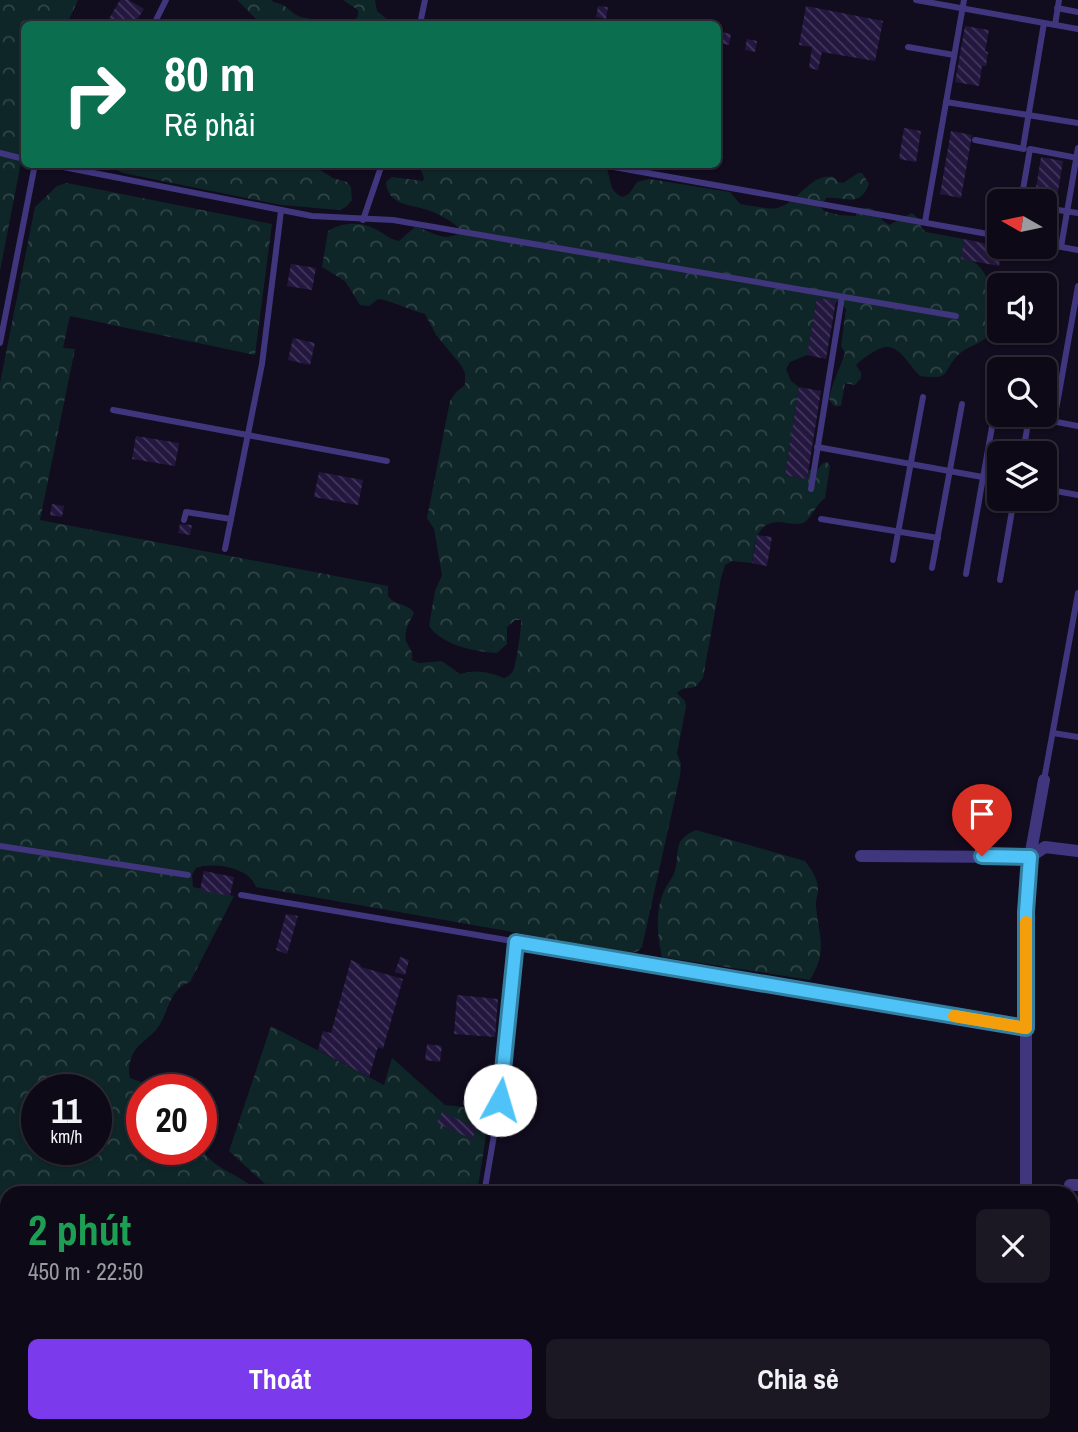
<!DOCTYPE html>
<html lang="vi">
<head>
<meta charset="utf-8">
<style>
  :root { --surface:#0d0916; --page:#1b1723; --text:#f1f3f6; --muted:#9a9aa1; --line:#2d2a35; --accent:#7c3aed }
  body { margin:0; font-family:"Archivo Narrow",sans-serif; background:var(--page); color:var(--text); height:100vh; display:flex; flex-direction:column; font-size:26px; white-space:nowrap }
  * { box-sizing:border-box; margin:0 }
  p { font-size:23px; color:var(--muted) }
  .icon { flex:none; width:38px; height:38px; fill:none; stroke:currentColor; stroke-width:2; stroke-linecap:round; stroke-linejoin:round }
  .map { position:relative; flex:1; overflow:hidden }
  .drawer { position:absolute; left:0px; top:1186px; width:1078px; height:247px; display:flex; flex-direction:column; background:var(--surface); border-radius:21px 21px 0 0; box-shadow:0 2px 5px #0004,0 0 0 2px var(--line) }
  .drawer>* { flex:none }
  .hud { position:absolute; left:21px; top:21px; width:700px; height:147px; border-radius:10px; box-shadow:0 2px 5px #0004,0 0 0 2px var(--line); background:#0b6e4f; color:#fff; overflow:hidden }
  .needle { width:46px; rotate:279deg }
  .tools { position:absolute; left:987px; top:189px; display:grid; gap:14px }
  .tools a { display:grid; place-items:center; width:70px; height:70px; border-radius:10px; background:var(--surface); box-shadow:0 2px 5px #0004,0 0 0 2px var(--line); font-size:35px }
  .speed { position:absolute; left:21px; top:1074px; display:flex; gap:14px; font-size:35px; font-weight:700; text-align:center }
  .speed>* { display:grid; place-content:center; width:91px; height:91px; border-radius:50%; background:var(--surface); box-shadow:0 2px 5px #0004,0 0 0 2px var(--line); line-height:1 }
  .speed small { font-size:18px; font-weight:400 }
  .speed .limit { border:10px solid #d22; background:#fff; color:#111 }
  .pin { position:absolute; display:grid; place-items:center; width:60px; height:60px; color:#fff; margin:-72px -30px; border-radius:50% 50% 50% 0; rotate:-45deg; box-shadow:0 0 7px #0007 }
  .pin .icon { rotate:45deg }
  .me { position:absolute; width:77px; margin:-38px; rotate:6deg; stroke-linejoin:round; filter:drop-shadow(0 0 5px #0008) }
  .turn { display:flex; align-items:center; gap:24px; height:147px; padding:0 28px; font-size:32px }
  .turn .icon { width:91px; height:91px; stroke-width:2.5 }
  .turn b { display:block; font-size:49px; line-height:60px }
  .round { display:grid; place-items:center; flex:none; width:74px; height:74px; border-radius:10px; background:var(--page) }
  .summary { display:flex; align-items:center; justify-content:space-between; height:119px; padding:0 28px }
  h1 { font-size:42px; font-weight:700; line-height:52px; color:#1e9e55 }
  .action { display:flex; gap:14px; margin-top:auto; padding:14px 28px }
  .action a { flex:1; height:80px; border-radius:10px; background:var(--accent); color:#fff; font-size:28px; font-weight:700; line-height:80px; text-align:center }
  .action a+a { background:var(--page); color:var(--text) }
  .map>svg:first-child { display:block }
</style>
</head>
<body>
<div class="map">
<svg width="1078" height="1432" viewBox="0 0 1078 1432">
  <defs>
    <pattern id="forest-crowns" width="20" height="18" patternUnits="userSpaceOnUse" patternTransform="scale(1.75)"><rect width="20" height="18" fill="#0f2628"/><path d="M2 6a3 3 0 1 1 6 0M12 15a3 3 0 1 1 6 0" fill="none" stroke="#314448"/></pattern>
    <pattern id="building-back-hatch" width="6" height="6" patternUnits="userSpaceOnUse" patternTransform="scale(1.75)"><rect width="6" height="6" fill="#24173f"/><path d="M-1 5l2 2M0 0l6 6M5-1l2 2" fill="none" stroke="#43375c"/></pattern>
  </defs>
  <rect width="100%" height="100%" fill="#110c1e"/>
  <g fill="url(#forest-crowns)" fill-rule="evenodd">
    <path d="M 0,0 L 78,0 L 67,24 L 24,24 L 24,147 L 0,271 Z"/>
    <path d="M 237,0 L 272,0 L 273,2 C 288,4 289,13 301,17 C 309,19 312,18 318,24 L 261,24 Z"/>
    <path d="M 343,0 L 375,0 L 377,11 L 393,24 L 334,24 L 354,21 L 358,16 L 358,10 Z"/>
    <path d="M 226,164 L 248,170 L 257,169 L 263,165 L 273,165 L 287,169 L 304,165 L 312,165 L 333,178 L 347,182 L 351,187 L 352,200 L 346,207 L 339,210 L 281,205 L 123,173 L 107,165 Z"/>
    <path d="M 571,164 L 581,169 L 587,170 L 591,165 L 604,164 C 613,177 606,189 622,197 L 629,194 L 637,182 L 649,179 L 730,192 L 740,204 C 748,205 772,210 778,208 C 799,202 810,173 834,177 L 838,182 L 843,183 L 858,173 L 862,173 L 869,184 C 860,209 844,196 826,198 L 821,207 L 824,211 L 839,215 L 856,216 L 856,209 L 870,208 L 879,213 L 882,220 L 889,225 L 912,213 C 921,218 918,227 926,232 L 964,239 L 961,258 C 964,259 968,259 972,261 C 991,270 1003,317 990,334 C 982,344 967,346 958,355 C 941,373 952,380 920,376 C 907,364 897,337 875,351 C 868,355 862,359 856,365 L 861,373 L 861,378 L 855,385 L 845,383 L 841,406 L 834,406 L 829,399 C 832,382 840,369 845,353 L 841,346 L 846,309 L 839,302 L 817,298 L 807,355 L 790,362 L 786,369 L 791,381 L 799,387 L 785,475 L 807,479 L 809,470 L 817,470 L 823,463 L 827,462 L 830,466 L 825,498 C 815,506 811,519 803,523 C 795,525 787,523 780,522 C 755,522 755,543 752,563 L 732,561 L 725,565 L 721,578 L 703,678 L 695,687 L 682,689 L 677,693 L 685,701 L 686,707 L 677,753 L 681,764 L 680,776 L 642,947 L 638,951 L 632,953 L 256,887 C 249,867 214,862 196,868 L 192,875 L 193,887 L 234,896 L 190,982 C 167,990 169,1016 155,1031 C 147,1040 137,1044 132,1056 C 129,1063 128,1070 130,1078 L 141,1082 L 148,1090 L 142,1090 L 142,1150 L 201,1148 C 217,1174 243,1173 257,1193 L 7,1194 L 7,1336 L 0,1336 L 0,383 L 35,207 L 57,186 L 67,183 L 272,224 L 255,355 L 70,316 L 63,348 L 75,349 L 40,520 L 388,586 L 388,596 C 395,606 408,603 414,613 C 410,621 402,634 407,643 C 411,651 413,651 412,660 L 419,663 L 442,661 L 460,674 C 476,669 489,672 504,678 C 508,676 510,676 513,671 C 516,666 522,625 521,620 L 515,620 L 507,627 L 507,644 L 497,653 C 475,652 442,645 429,626 L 435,591 L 442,575 L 434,529 L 427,518 L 450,401 L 456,392 L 465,385 L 465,373 L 461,365 L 436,335 L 425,314 C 417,312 382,298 379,299 C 376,300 372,304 369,306 L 360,305 L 345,281 L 322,267 L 328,231 C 339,223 360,221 373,228 C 383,232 388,239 399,241 L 415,227 C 432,230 440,242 458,234 L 459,228 C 450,220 436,212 424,209 C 406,204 388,204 386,182 L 392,177 L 423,181 L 424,178 L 419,165 ZM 37,1090 L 96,1090 L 96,1150 L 37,1150 Z"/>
    <path d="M 696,830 L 805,861 C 812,870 818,879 818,890 C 818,896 815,901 816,906 C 819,938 828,950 810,980 L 662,957 C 657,935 655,912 664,891 C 667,884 673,878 675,871 C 680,851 672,840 696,830 Z"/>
    <path d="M 271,1026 L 384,1085 L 392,1058 L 445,1105 L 490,1110 L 477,1193 L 275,1193 L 229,1151 Z"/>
  </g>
  <g fill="url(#building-back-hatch)">
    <path d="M 120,0 L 129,0 L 144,9 L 134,24 L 106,24 Z"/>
    <path d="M 598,6 L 608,7 L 606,19 L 596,17 Z"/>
    <path d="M 806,6 L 883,21 L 875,61 L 822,52 L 818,70 L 809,68 L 812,47 L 799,45 Z"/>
    <path d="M 965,26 L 989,30 L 985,51 L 988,52 L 986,66 L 982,66 L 979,86 L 955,82 Z"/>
    <path d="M 721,32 L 731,34 L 729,45 L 719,43 Z"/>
    <path d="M 747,39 L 757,41 L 755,52 L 745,50 Z"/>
    <path d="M 904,128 L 921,131 L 916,162 L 899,159 Z"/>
    <path d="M 951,131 L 972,135 L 961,198 L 940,194 Z"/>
    <path d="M 1041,157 L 1063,161 L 1056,203 L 1034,200 Z"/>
    <path d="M 964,239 L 1002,247 L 999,266 L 961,259 Z"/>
    <path d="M 291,264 L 316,268 L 312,290 L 287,286 Z"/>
    <path d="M 817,298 L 836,301 L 826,359 L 807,355 Z"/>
    <path d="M 293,338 L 315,343 L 310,365 L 288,360 Z"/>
    <path d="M 799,387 L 821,391 L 807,479 L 785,475 Z"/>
    <path d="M 136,436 L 179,443 L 175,466 L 132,459 Z"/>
    <path d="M 319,472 L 363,480 L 358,505 L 314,497 Z"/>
    <path d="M 52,504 L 64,506 L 62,517 L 50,515 Z"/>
    <path d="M 180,524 L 192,525 L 190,535 L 178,533 Z"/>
    <path d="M 757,535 L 772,537 L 767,566 L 752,563 Z"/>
    <path d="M 204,871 L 234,877 L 230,896 L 200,890 Z"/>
    <path d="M 286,914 L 298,916 L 287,954 L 276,950 Z"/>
    <path d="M 400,957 L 409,960 L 405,975 L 395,972 Z"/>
    <path d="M 351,960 L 360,964 L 361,967 L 403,979 L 383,1049 L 378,1047 L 369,1077 L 318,1050 L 323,1031 L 331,1033 Z"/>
    <path d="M 457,995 L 498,999 L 495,1037 L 454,1034 Z"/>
    <path d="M 427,1044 L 442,1046 L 440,1062 L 425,1060 Z"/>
    <path d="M 442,1112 L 477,1128 L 472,1139 L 437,1123 Z"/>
  </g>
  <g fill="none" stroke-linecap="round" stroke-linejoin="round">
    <g stroke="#40367e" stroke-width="6">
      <path d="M 916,0 L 1078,29"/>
      <path d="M 1057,8 L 1078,12"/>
      <path d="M 154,24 L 166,0"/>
      <path d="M 420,24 L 425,0"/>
      <path d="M 1055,25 L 1059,0"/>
      <path d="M 908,47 L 954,55"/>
      <path d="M 946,102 L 1078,123"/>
      <path d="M 975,140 L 1024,149"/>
      <path d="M 1023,148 L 1044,23"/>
      <path d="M 0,153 L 24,159"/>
      <path d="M 48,164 L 312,216 L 393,220 L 956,316"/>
      <path d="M 597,164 L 999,236"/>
      <path d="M 1021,201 L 1030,149 L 1078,158"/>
      <path d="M 1045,208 L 1078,213"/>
      <path d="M 363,220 L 382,164"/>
      <path d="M 925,222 L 964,0"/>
      <path d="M 1045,244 L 1078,250"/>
      <path d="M 1061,247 L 1078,148"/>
      <path d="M 0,343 L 35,164"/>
      <path d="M 113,410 L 387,461"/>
      <path d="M 1020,415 L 1078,426"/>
      <path d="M 1054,421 L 1078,286"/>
      <path d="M 817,447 L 999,480"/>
      <path d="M 1023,453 L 1029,417"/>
      <path d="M 811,489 L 842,297"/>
      <path d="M 1045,489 L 1078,495"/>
      <path d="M 821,519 L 938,538"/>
      <path d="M 184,520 L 186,512 L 231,519"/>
      <path d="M 225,549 L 262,364 L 281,211"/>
      <path d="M 893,560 L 923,397"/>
      <path d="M 932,568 L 962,404"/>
      <path d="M 966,574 L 995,410"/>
      <path d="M 1000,580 L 1014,499"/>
      <path d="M 1053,733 L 1078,737"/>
      <path d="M 1044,780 L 1078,593"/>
      <path d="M 0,846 L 188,875"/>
      <path d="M 241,895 L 1025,1028"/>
      <path d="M 484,1194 L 500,1100 L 516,942"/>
    </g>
    <g stroke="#40367e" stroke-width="12">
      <path d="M 861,856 L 1030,857 L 1045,847 L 1078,851"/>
      <path d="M 1070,1185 L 1078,1185"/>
      <path d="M 1026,1194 L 1026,912 L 1030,857 L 1044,780"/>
      <path d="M 1071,1404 L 1078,1407"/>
      <path d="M 420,1432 L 423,1426"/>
    </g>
  </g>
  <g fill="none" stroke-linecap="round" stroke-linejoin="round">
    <defs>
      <path id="route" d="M 500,1100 L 516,942 L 1026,1028 L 1026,912 L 1030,857 L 982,856"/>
    </defs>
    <use href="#route" stroke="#337fa1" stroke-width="18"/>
    <use href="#route" stroke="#4fc3f7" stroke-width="12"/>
    <path stroke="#f59e0b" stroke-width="12" d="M 954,1016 L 1026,1028 L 1026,922"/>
  </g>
</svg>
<div class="tools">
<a><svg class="needle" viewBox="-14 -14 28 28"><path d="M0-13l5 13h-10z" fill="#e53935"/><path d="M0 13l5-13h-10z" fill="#9a9aa1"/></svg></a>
<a><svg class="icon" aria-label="sound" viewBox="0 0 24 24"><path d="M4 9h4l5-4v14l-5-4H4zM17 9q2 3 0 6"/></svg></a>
<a><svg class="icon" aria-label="search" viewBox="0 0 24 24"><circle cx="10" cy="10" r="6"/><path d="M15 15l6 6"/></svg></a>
<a><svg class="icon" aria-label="layers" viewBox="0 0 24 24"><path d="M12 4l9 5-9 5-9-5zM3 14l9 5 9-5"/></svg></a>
</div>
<div class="speed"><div>11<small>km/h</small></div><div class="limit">20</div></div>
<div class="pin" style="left:982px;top:856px;background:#d93025"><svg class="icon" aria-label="arrive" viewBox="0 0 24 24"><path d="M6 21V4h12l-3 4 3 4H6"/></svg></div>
<svg class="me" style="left:500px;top:1100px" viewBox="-20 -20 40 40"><circle r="19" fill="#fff"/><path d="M0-13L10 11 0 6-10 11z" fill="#4fc3f7"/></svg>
<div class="hud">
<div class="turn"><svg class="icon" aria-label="right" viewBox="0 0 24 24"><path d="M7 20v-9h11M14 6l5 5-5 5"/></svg><div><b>80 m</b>Rẽ phải</div></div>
</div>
<section class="drawer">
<div class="summary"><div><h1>2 phút</h1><p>450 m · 22:50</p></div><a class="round"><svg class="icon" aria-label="close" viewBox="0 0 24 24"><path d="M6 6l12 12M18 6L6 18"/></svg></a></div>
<div class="action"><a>Thoát</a><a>Chia sẻ</a></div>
</section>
</div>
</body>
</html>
